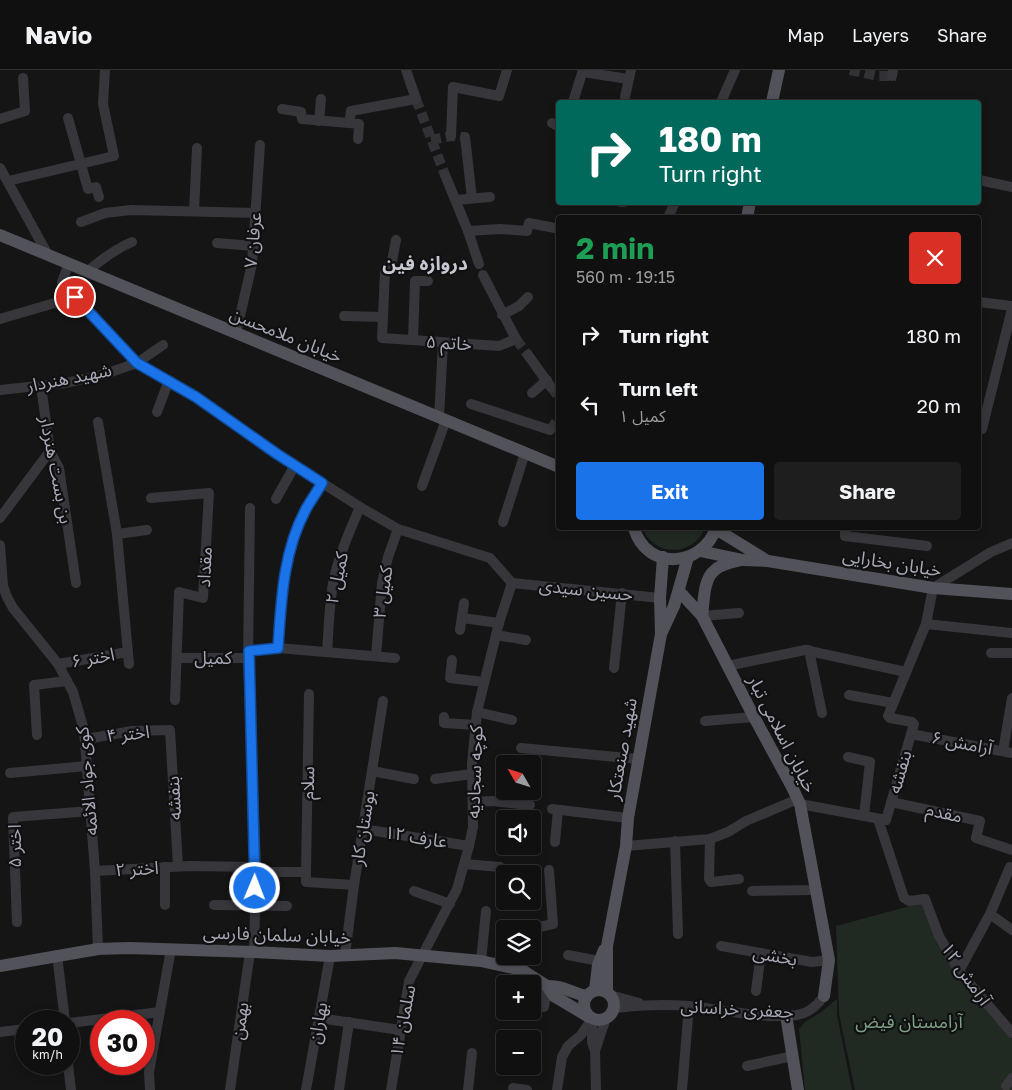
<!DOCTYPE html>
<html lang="en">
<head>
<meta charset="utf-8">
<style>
  :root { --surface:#101010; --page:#1e1e1e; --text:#f1f3f6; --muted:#9c9d9f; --line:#303030; --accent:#1a73e8 }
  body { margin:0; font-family:"Golos Text","Noto Sans Arabic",sans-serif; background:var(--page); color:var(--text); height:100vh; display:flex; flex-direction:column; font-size:19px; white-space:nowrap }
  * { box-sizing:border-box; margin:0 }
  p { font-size:16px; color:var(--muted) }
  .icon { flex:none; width:28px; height:28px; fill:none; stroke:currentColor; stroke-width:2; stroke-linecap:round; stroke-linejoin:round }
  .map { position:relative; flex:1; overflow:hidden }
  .drawer { position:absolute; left:556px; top:145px; width:425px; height:315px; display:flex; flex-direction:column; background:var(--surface); border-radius:5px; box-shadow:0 2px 8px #0003,0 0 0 1px var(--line) }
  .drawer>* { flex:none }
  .top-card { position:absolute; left:556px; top:30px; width:425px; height:105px; border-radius:5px; box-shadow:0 2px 8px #0003,0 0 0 1px var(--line); background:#00695c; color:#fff; overflow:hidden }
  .needle { width:32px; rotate:309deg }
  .buttons { position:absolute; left:496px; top:685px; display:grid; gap:10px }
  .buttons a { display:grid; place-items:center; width:45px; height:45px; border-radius:5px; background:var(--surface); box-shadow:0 2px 8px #0003,0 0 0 1px var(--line); font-size:25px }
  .speed { position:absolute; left:15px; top:940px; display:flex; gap:10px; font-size:25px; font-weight:700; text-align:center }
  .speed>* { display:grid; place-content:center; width:65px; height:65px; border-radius:50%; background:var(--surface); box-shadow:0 2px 8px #0003,0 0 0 1px var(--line); line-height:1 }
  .speed small { font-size:12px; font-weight:400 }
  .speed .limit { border:8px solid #d22; background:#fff; color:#111 }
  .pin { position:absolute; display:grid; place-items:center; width:42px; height:42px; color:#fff; margin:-21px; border:2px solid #fff; border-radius:50%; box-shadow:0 1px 5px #0007 }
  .me { position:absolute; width:55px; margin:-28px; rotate:1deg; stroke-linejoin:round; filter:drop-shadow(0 0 4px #0008) }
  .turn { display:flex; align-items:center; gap:18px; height:105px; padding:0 20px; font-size:22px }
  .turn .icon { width:65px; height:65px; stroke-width:2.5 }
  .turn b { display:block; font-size:35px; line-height:42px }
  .round { display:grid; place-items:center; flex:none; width:52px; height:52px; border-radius:5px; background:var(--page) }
  .summary { display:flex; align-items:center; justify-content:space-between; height:85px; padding:0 20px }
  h1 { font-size:30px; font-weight:700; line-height:38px; color:#1e9e55 }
  .cta { display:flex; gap:10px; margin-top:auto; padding:10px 20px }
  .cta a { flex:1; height:58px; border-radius:5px; background:var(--accent); color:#fff; font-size:20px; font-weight:700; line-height:58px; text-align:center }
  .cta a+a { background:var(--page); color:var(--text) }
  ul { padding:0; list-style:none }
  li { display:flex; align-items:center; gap:15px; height:70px; padding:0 20px }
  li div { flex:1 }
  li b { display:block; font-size:19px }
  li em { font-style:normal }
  header { display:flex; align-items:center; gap:30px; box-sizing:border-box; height:70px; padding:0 25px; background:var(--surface); border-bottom:1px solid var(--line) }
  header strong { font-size:24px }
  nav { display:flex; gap:28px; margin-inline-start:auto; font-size:18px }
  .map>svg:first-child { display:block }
</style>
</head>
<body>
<header>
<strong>Navio</strong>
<nav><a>Map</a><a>Layers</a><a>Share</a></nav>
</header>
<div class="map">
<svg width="1012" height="1020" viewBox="0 0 1012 1020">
  <rect width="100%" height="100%" fill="#151516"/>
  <g fill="#212923">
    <path d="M 642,458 L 705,458 C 693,487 654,487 642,458 Z"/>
    <path d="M 921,833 L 945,884 L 968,919 L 1012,969 L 1012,1020 L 855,1020 L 839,944 L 836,856 Z"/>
    <path d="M 837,929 L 837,945 L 852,1020 L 805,1020 L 799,959 L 806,951 L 820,943 Z"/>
  </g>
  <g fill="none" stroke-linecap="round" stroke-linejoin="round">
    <g stroke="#323236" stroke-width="10" stroke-dasharray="10 5" stroke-linecap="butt">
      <path d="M 850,0 L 879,6 L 896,6"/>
      <path d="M 416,29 L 445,105"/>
      <path d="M 431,70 L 451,66 L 465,67"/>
      <path d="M 516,269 L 528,285"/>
      <path d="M 551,317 L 559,327"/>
      <path d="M 550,360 L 559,348"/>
    </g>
    <g stroke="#36363b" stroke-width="10">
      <path d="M 583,2 L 628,9"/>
      <path d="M 892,6 L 893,0"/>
      <path d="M 625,27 L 631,0"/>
      <path d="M 573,32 L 583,0"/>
      <path d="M 721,32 L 735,0"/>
      <path d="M 282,39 L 301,42 L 302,49 L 349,53"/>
      <path d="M 68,48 L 88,119 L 96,117 L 99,127"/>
      <path d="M 0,49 L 25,41 L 23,8"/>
      <path d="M 319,51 L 321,29"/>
      <path d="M 552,53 L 559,57"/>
      <path d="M 451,66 L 453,17 L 499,26 L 507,0"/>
      <path d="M 465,67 L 472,128"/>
      <path d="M 358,69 L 359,54 L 349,53 L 351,41 L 416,29 L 406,0"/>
      <path d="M 0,98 L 48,185"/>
      <path d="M 445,105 L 468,161 L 479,194"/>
      <path d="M 979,110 L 1012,117"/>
      <path d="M 8,111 L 114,86 L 103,34 L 105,0"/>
      <path d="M 456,130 L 490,127"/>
      <path d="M 620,132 L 624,132"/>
      <path d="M 194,141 L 197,78"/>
      <path d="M 668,148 L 675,132"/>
      <path d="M 81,152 L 105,143 L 131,140 L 256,143"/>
      <path d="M 468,161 L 500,159 L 527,161 L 529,153 L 555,158"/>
      <path d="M 396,170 L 392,191 L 385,202 L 382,268 L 499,276 L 516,269 L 483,205"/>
      <path d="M 217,173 L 254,176"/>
      <path d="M 69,193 L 62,212 L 137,293 L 196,327 L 277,384 L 360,437 L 398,459 L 490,488 L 512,513"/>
      <path d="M 88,201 C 102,189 115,179 132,172"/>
      <path d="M 979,232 L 1012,236"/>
      <path d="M 502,245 L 519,236 L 528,227"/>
      <path d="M 344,246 L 383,247"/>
      <path d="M 0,249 L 75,227"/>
      <path d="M 236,263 L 252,194 L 260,75"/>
      <path d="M 413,270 L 415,211 L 428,211"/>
      <path d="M 528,285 L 551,317"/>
      <path d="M 41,316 L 50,381 L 59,398 L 76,513"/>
      <path d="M 0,320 L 66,313 L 105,304 L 137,293 L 163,275"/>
      <path d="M 532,323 L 547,310"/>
      <path d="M 471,334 L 550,360"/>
      <path d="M 157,342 L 169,310"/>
      <path d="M 439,348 L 443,273"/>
      <path d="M 98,352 L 117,464 L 129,594"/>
      <path d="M 982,359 L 1012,239"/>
      <path d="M 422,416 L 446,350"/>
      <path d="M 151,428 L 209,423 L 203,528 L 179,522 L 175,630"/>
      <path d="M 276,429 L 295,395"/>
      <path d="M 250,438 L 248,588 L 256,797 L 254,882"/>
      <path d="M 0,448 L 50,381"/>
      <path d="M 503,452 L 525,383"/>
      <path d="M 845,458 L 845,466 L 927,476"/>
      <path d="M 117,464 L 147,460"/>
      <path d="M 0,475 L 3,516 L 7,527 L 13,538 L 58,594 L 67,611 L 73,622 L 84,660 L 95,801 L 98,879"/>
      <path d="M 512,513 L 660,528"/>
      <path d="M 702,546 L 739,543"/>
      <path d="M 462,548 L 499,553"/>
      <path d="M 926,554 L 1012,563"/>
      <path d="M 460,560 L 464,533"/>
      <path d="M 496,565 L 526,570"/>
      <path d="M 278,578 C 281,532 283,482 306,439 C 310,430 317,422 322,413"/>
      <path d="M 809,580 L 822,643"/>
      <path d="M 249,581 L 278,578 L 395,588"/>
      <path d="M 327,582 C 329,557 329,532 334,508 C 340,483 350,460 360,437"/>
      <path d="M 991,583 L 1012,583"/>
      <path d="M 376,586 L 382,513 L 388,487 L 398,459"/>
      <path d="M 177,588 L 248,588"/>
      <path d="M 452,590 L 450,608 L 484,612"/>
      <path d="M 58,594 L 128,582"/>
      <path d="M 727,596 L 805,580 L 906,602"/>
      <path d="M 614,598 L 622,523"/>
      <path d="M 849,625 L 893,633"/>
      <path d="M 477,642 L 512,650"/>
      <path d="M 444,647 L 444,653 L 476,655"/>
      <path d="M 705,651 L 754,647"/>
      <path d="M 911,664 L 1012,683"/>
      <path d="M 37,665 L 34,615 L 67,611"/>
      <path d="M 86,669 L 132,661 L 170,660 L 178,796"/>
      <path d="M 521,678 L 638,689"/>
      <path d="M 1003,681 L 1012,628"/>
      <path d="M 848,687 L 870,692 L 864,746"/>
      <path d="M 372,701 L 414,709"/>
      <path d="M 10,703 L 87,696"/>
      <path d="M 435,709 L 472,704"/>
      <path d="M 474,732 L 492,731 L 530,735"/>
      <path d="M 891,732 L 980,751 L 976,768 L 1012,780"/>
      <path d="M 800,734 L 886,750 L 914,654 L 912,652 L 890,648 L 888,646 L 926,554 L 933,518 L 991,482 L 1012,473"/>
      <path d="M 552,739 L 628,748"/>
      <path d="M 878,749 L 904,828 L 909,831 L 925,829 L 939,866 L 959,901 L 1012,963"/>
      <path d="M 363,759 L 469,776"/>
      <path d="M 710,769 L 709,809 L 711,812 L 739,809"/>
      <path d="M 675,771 L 678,864"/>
      <path d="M 555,772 L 558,740"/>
      <path d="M 626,776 L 710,769 L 728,762 L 746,751 L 798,729"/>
      <path d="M 465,794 L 500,797"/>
      <path d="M 165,797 L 165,835"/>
      <path d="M 95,801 L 190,796 L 256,797"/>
      <path d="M 255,802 L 306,802 L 306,812 L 354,815"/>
      <path d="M 306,802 L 309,624"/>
      <path d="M 414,821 L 450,834"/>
      <path d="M 752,821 L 815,820"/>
      <path d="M 214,835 L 287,836"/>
      <path d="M 990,844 L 1012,860"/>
      <path d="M 17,852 L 13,747 L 91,741"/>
      <path d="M 530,859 L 553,854 L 549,800"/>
      <path d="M 721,876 L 812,892 L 829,890"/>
      <path d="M 57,885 L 65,951"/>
      <path d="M 345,885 L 354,815 L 383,631"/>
      <path d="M 568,885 L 599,891"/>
      <path d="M 481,891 L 486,841"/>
      <path d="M 522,900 L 523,886"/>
      <path d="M 959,901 L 990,844 L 1010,797"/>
      <path d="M 756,921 L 761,883"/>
      <path d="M 610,925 L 639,933"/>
      <path d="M 544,937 L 547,916"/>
      <path d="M 614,938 C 639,935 664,934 690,936 C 725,940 762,949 797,945 C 809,943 817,936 824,926"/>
      <path d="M 319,948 L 400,960"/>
      <path d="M 592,949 L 592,972 L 595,981 L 596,1020"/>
      <path d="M 69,953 L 160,942"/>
      <path d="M 0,962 L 26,959"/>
      <path d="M 595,981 L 606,948"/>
      <path d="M 68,994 L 71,1020"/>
      <path d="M 747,996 L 793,986"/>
      <path d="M 1006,1016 L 1012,1008"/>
      <path d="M 513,1018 L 527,1020"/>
      <path d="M 150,1020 L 149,1002 L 171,879"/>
      <path d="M 230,1020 L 250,882"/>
      <path d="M 306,1020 L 330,886"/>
      <path d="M 339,1020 L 349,952"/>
      <path d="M 391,1020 L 409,911 L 457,819 L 469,776 L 473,757 L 472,693 L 477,642 L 499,553 L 512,513"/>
      <path d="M 468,1020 L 472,983"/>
      <path d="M 557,1020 L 562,987 L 568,976 L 581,965 L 592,949"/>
      <path d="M 682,1020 L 689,936"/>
    </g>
    <g stroke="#52525a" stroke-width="12">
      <path d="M 772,32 L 779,0"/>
      <path d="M 747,148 L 750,132"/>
      <path d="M 0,165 L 559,397"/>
      <path d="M 634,458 C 646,501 702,498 716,458"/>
      <path d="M 716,459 L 766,490"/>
      <path d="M 700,481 L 743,490 L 768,491 L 933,518 L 1012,524"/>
      <path d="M 679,521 L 702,546 L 754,647 L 792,717 L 800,734 L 829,890 L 824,926"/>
      <path d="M 702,546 C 704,532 703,509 715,500 C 721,494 733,492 741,490"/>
      <path d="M 662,562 L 674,536 L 688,487"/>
      <path d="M 0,896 L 98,879 L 129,878 L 254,882 L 330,886 L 395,883 L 481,891 L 522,900 L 547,916 L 554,926 L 589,947"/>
      <path d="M 547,916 C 561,915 573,923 586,926"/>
      <circle cx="599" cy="935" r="15"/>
      <path d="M 595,920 L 598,895 L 604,880"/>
      <path d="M 607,922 L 607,876 L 626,776 L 628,748 L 661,564 L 660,528 L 663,487"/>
      <path d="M 786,945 L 798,1020"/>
    </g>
  </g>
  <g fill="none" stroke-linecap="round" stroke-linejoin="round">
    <defs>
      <path id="route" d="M 75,227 L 137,293 L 196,327 L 277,384 L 322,413 C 317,422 311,430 306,439 C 283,481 281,532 278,578 L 249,581 L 255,818"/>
    </defs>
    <use href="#route" stroke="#114b97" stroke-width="12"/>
    <use href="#route" stroke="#1a73e8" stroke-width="9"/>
  </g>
  <g text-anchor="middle" stroke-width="4.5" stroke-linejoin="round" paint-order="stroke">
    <g font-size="18" fill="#a7a8b6" stroke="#101011">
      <text transform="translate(253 170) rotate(-85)" y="6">عرفان ۷</text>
      <text transform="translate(286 265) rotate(22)" y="6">خیابان ملامحسن</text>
      <text transform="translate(449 273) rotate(4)" y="6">خاتم ۵</text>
      <text transform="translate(69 308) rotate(-11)" y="6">شهید هنردار</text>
      <text transform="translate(56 400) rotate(79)" y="6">بن بست هنردار</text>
      <text transform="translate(892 493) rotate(9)" y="6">خیابان بخارایی</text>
      <text transform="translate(205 497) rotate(-87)" y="6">مقداد</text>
      <text transform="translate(337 508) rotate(-78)" y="6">کمیل ۲</text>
      <text transform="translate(586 520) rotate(6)" y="6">حسین سیدی</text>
      <text transform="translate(383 522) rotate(-82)" y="6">کمیل ۳</text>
      <text transform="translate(93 588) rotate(-10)" y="6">اختر ۶</text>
      <text x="213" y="594">کمیل</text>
      <text transform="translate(128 664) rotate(-6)" y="6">اختر ۴</text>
      <text transform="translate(782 664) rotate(63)" y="6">خیابان اسلامی تبار</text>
      <text transform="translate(962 673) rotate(11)" y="6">آرامش ۶</text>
      <text transform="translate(622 679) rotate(-80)" y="6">شهید صنعتکار</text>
      <text transform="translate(475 702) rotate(-88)" y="6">کوچه سجادیه</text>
      <text transform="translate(900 702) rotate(-74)" y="6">بنفشه</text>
      <text transform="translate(87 711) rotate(-95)" y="6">کوی جواد الائمه</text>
      <text transform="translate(308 713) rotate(-89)" y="6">سلام</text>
      <text transform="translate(174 728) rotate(-93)" y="6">بنفشه</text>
      <text transform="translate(944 743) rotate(12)" y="6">مقدم</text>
      <text transform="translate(363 758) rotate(-81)" y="6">بوستان کار</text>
      <text transform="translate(416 767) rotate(9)" y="6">عارف ۱۲</text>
      <text transform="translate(15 776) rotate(-90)" y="6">اختر ۵</text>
      <text transform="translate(137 799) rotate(-3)" y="6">اختر ۲</text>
      <text transform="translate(277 865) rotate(2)" y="6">خیابان سلمان فارسی</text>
      <text transform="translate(775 886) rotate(10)" y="6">بخشی</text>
      <text transform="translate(966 904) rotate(55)" y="6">آرامش ۱۲</text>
      <text transform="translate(737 939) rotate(3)" y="6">جعفری خراسانی</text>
      <text transform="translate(240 951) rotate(-82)" y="6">بهمن</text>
      <text transform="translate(403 951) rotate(-79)" y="6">سلمان ۱۴</text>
      <text transform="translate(318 953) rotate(-80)" y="6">بهاران</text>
    </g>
    <g font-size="18" fill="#7ea187" stroke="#101011">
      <text x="909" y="958">آرامستان فیض</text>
    </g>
    <g font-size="19" font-weight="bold" fill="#c7c8d2" stroke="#101011">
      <text x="425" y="200">دروازه فین</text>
    </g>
  </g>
</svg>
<div class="buttons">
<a><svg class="needle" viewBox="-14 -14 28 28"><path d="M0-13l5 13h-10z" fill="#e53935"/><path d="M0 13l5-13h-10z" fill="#9c9d9f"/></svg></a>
<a><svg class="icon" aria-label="sound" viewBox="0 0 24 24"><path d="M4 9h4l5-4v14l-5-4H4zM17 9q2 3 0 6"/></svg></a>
<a><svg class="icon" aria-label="search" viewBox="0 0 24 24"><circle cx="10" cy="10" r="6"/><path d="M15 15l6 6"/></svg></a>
<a><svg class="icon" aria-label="layers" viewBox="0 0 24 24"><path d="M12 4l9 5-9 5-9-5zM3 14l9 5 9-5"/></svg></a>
<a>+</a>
<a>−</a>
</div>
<div class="speed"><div>20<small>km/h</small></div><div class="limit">30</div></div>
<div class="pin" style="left:75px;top:227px;background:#d93025"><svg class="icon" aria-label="arrive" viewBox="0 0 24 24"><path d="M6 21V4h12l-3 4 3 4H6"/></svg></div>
<svg class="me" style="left:255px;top:818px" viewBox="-20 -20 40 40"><circle r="17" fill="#1a73e8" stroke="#fff" stroke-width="3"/><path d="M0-11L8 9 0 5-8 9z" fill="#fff"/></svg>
<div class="top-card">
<div class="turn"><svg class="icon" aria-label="right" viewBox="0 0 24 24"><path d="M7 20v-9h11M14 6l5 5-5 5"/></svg><div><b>180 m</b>Turn right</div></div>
</div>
<section class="drawer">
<div class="summary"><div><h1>2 min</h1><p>560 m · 19:15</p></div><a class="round" style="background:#d93025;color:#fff"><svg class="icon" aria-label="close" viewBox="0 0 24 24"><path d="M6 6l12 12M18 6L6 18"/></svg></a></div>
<ul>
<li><svg class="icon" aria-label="right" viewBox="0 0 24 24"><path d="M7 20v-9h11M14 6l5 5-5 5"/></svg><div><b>Turn right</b></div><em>180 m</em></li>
<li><svg class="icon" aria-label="left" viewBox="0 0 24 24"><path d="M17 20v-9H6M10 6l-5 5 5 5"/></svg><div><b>Turn left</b><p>کمیل ۱</p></div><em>20 m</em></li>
</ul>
<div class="cta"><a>Exit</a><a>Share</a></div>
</section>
</div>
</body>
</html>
